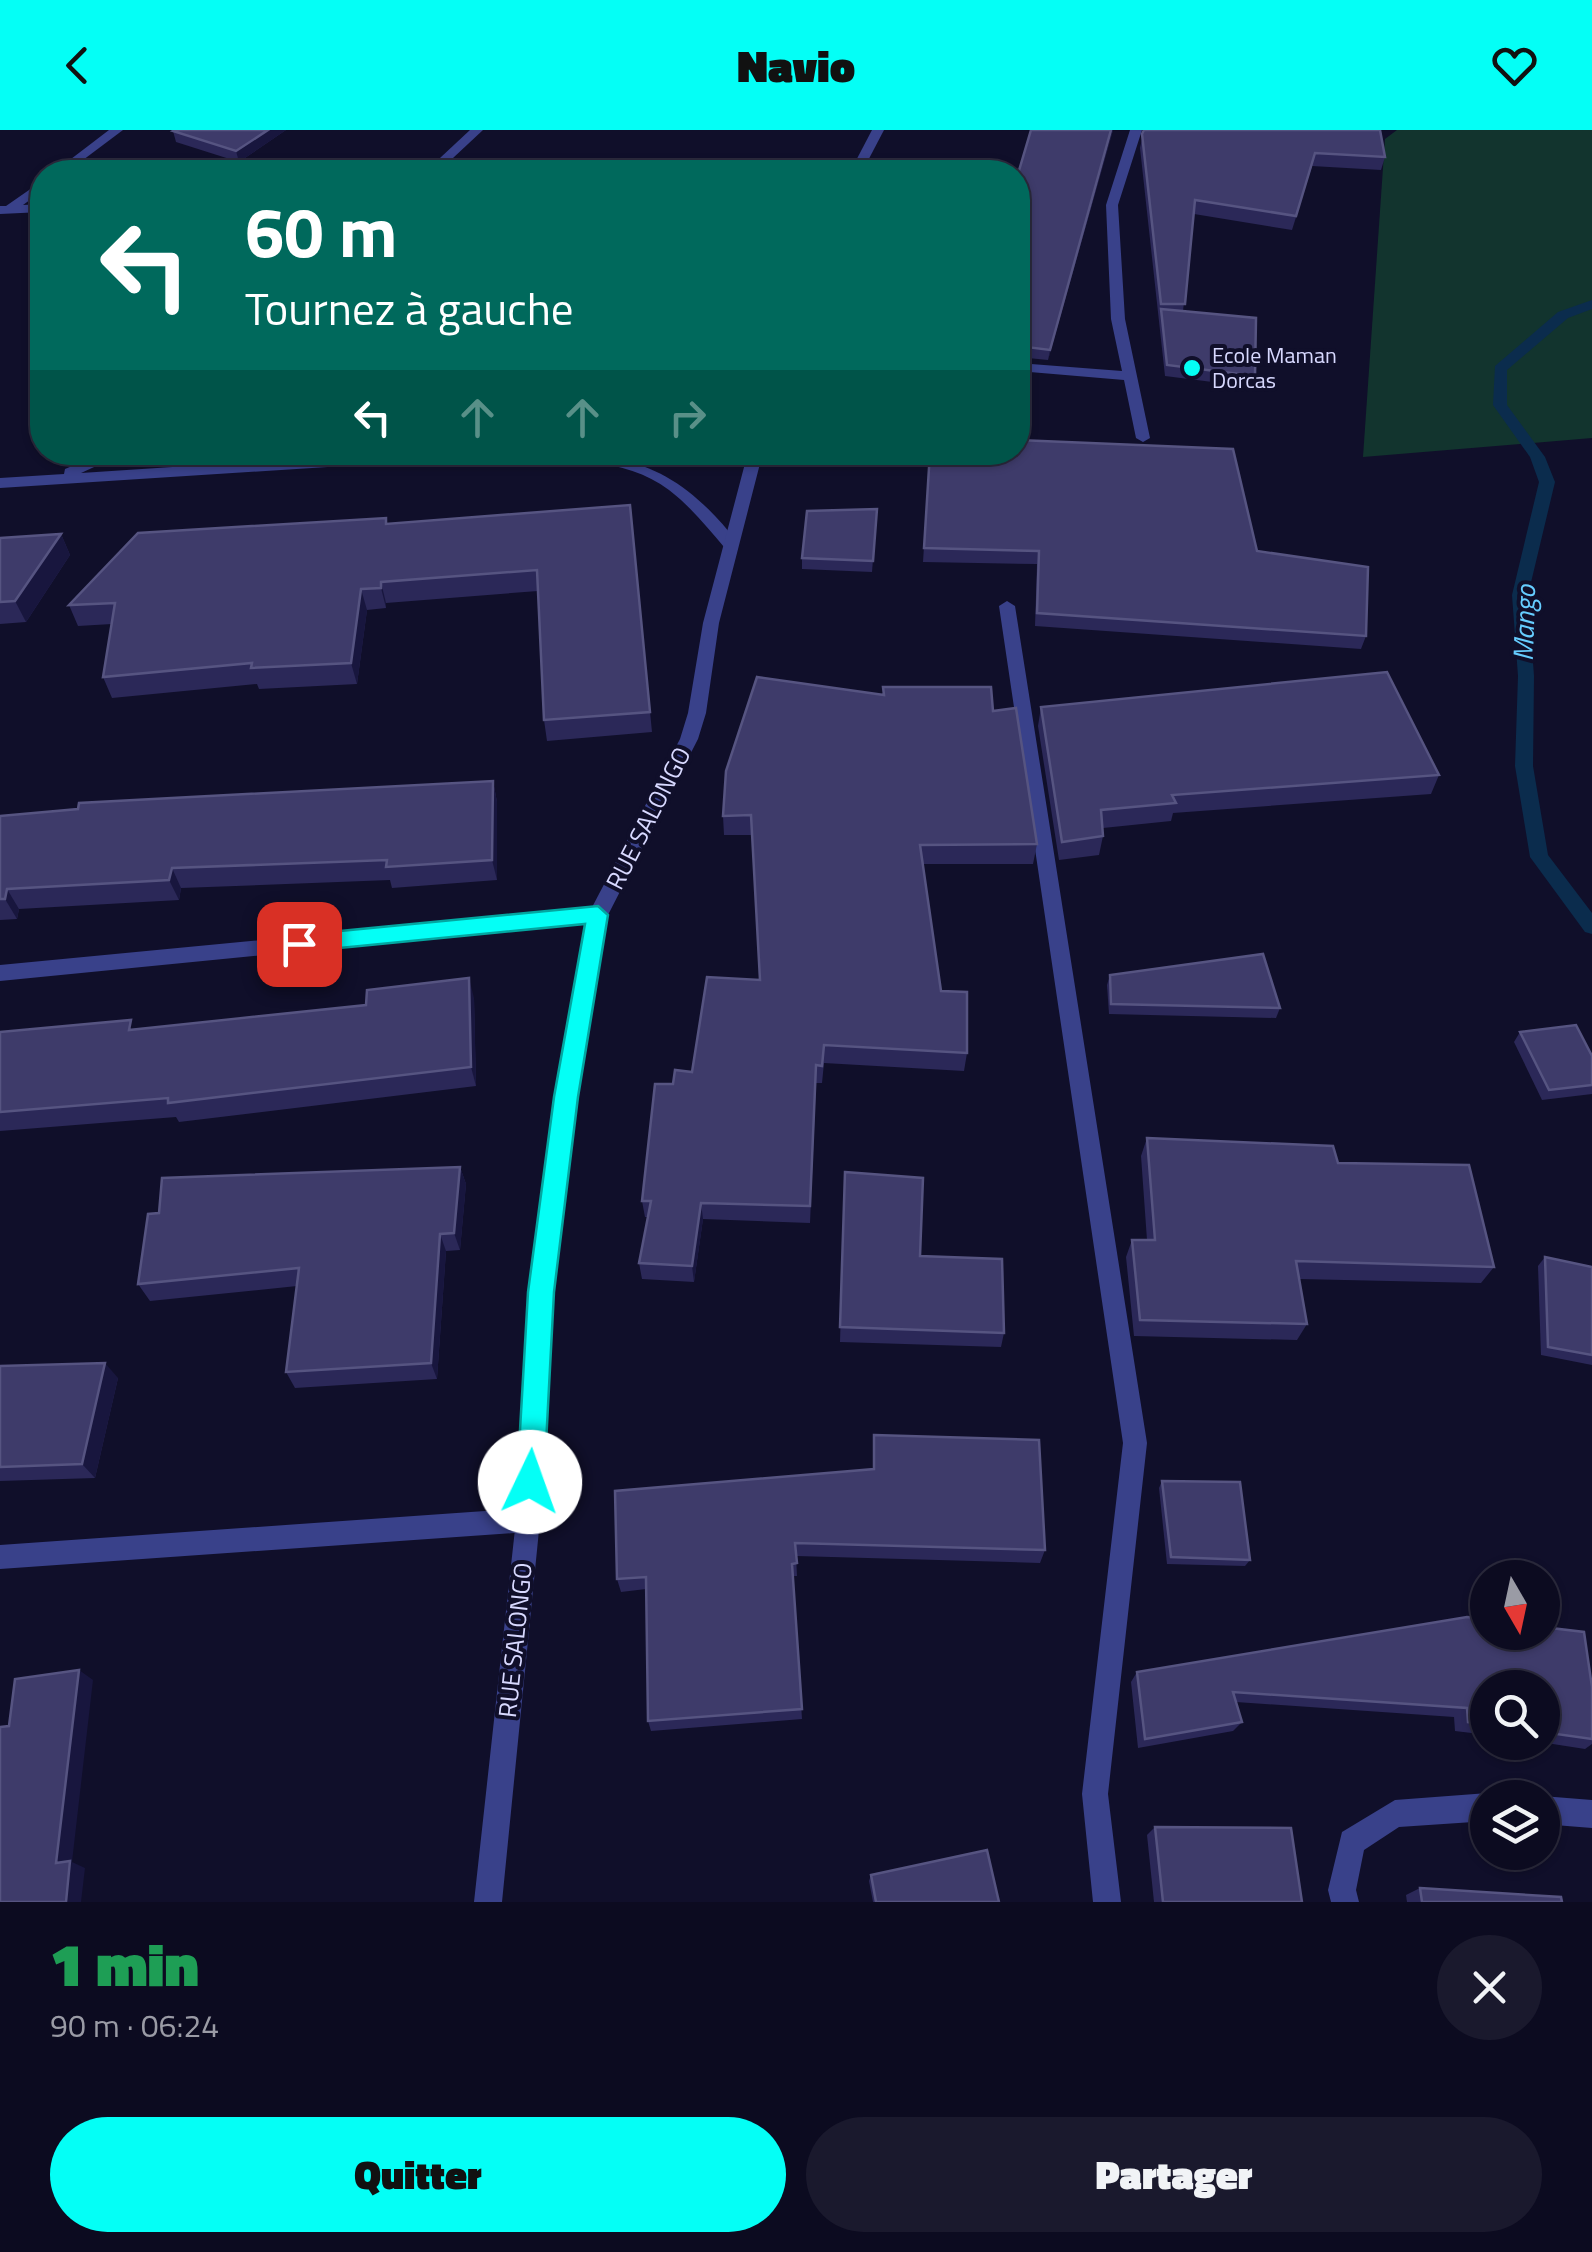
<!DOCTYPE html>
<html lang="fr">
<head>
<meta charset="utf-8">
<style>
  :root { --surface:#0c0b20; --page:#1a192d; --text:#f1f3f6; --muted:#9a9ba5; --line:#2c2b3e; --accent:#04fff6 }
  body { margin:0; font-family:"Titillium Web",sans-serif; background:var(--page); color:var(--text); height:100vh; display:flex; flex-direction:column; font-size:38px; white-space:nowrap }
  * { box-sizing:border-box; margin:0 }
  p { font-size:32px; color:var(--muted) }
  .icon { flex:none; width:55px; height:55px; fill:none; stroke:currentColor; stroke-width:2; stroke-linecap:round; stroke-linejoin:round }
  .map { position:relative; height:1772px; overflow:hidden }
  .sheet { display:flex; flex-direction:column; background:var(--surface); flex:1 }
  .sheet>* { flex:none }
  .top-card { position:absolute; left:30px; top:30px; width:1000px; height:305px; border-radius:40px; box-shadow:0 2px 8px #0004,0 0 0 2px var(--line); background:#00695c; color:#fff; overflow:hidden }
  .needle { width:65px; rotate:171deg }
  .fabs { position:absolute; left:1470px; top:1430px; display:grid; gap:20px }
  .fabs a { display:grid; place-items:center; width:90px; height:90px; border-radius:50%; background:var(--surface); box-shadow:0 2px 8px #0004,0 0 0 2px var(--line); font-size:50px }
  .pin { position:absolute; display:grid; place-items:center; width:85px; height:85px; color:#fff; margin:-42px; border-radius:20px; box-shadow:0 5px 15px #0006 }
  .me { position:absolute; width:110px; margin:-55px; rotate:3deg; stroke-linejoin:round; filter:drop-shadow(0 0 8px #0008) }
  .turn { display:flex; align-items:center; gap:35px; height:210px; padding:0 50px; font-size:45px }
  .turn .icon { width:130px; height:130px; stroke-width:2.5 }
  .turn b { display:block; font-size:70px; line-height:85px }
  .lanes { display:flex; align-items:center; height:95px; padding:0 50px; background:#0003; justify-content:center; gap:50px; direction:ltr }
  .lanes .off { opacity:.35 }
  .round { display:grid; place-items:center; flex:none; width:105px; height:105px; border-radius:52px; background:var(--page) }
  .summary { display:flex; align-items:center; justify-content:space-between; height:170px; padding:0 50px }
  h1 { font-size:60px; font-weight:800; line-height:75px; color:#1e9e55 }
  .primary-button { display:flex; gap:20px; margin-top:auto; padding:20px 50px }
  .primary-button a { flex:1; height:115px; border-radius:60px; background:var(--accent); color:#111; font-size:40px; font-weight:800; line-height:115px; text-align:center }
  .primary-button a+a { background:var(--page); color:var(--text) }
  header { display:flex; justify-content:space-between; align-items:center; height:130px; padding:0 50px; background:var(--accent); color:#111; font-size:45px; font-weight:800 }
  .map>svg:first-child { display:block }
</style>
</head>
<body>
<header><svg class="icon" aria-label="back" viewBox="0 0 24 24"><path d="M15 5l-7 7 7 7"/></svg>Navio<svg class="icon" aria-label="heart" viewBox="0 0 24 24"><path d="M12 20l-8-8c-3-5 5-10 8-4 3-6 11-1 8 4z"/></svg></header>
<div class="map">
<svg width="1592" height="1772" viewBox="0 0 1592 1772">
  <rect width="100%" height="100%" fill="#100f2a"/>
  <path fill="#12342e" d="M 1397,0 L 1592,0 L 1592,308 L 1363,327 L 1385,9 Z"/>
  <g fill="none" stroke-linecap="round" stroke-linejoin="round">
    <path fill="#0b2c4d" fill-rule="evenodd" d="M 1592,170 L 1592,179 L 1568,188 L 1507,240 L 1507,275 L 1545,327 L 1555,352 L 1528,465 L 1534,546 L 1533,636 L 1548,725 L 1592,783 L 1592,804 L 1585,802 L 1530,727 L 1515,636 L 1518,546 L 1512,465 L 1539,352 L 1530,327 L 1493,275 L 1495,236 L 1558,182 Z"/>
    <g fill="#39418a" fill-rule="evenodd">
      <path d="M 109,0 L 123,0 L 67,42 L 54,42 Z"/>
      <path d="M 470,0 L 483,0 L 438,42 L 425,42 Z"/>
      <path d="M 1130,0 L 1142,0 L 1118,75 L 1125,189 L 1150,308 L 1143,312 L 1136,308 L 1124,250 L 1018,241 L 1018,233 L 1122,241 L 1111,189 L 1106,75 Z"/>
      <path d="M 42,51 L 42,61 L 23,75 L 42,74 L 42,82 L 0,84 L 0,76 L 6,76 Z"/>
      <path d="M 105,322 L 127,322 L 81,343 L 404,322 L 490,322 L 483,327 L 0,358 L 0,348 L 64,344 L 65,339 Z"/>
      <path d="M 502,322 C 610,322 667,321 738,413 L 730,418 L 724,417 C 707,397 690,376 669,360 C 624,326 562,330 509,327 Z"/>
      <path d="M 1007,471 L 1015,476 L 1147,1313 L 1108,1664 L 1121,1772 L 1093,1772 L 1082,1664 L 1123,1313 L 999,476 Z"/>
      <path d="M 598,778 L 608,785 L 598,792 L 0,851 L 0,835 Z"/>
      <path d="M 528,1378 L 537,1381 L 540,1390 L 537,1399 L 528,1402 L 0,1439 L 0,1415 Z"/>
      <path d="M 1488,1663 L 1498,1668 L 1488,1668 L 1488,1691 L 1399,1697 L 1364,1720 L 1356,1760 L 1359,1772 L 1331,1772 L 1328,1760 L 1342,1702 L 1395,1670 Z"/>
      <path d="M 1542,1666 L 1592,1670 L 1592,1698 L 1542,1694 L 1542,1668 L 1539,1668 Z"/>
    </g>
    <g fill="#39418a" fill-rule="evenodd">
      <path d="M 872,0 L 884,0 L 862,42 L 850,42 Z"/>
      <path d="M 748,322 L 763,322 L 719,493 L 706,583 L 698,609 L 608,785 L 576,967 L 552,1162 L 540,1390 L 502,1772 L 474,1772 L 516,1390 L 530,1162 L 556,967 L 588,785 L 680,609 L 688,583 L 703,493 Z"/>
    </g>
  </g>
  <g fill="#2b2858">
    <path d="M 286,0 L 239,32 L 176,12 L 173,1 Z"/>
    <path d="M 1113,0 L 1048,230 L 1018,227 L 1018,44 Z"/>
    <path d="M 1144,0 L 1385,27 L 1381,40 L 1312,36 L 1292,100 L 1194,84 L 1183,181 L 1255,246 L 1252,257 L 1165,246 L 1140,18 Z"/>
    <path d="M 930,322 L 1257,421 L 1366,506 L 1361,519 L 1035,496 L 1037,434 L 923,432 Z"/>
    <path d="M 630,375 L 652,602 L 547,611 L 544,590 L 538,461 L 386,473 L 386,478 L 367,480 L 357,554 L 259,559 L 257,554 L 112,568 L 103,547 L 112,494 L 78,496 L 69,475 L 386,388 L 387,394 Z"/>
    <path d="M 877,379 L 872,442 L 802,439 L 802,428 Z"/>
    <path d="M 61,404 L 70,425 L 26,492 L 0,494 L 0,408 Z"/>
    <path d="M 883,557 L 993,581 L 1037,714 L 1033,734 L 923,734 L 941,861 L 967,923 L 964,941 L 824,933 L 822,953 L 816,953 L 810,1093 L 703,1089 L 694,1152 L 642,1149 L 639,1133 L 648,1087 L 645,1087 L 642,1071 L 673,954 L 692,942 L 760,850 L 752,705 L 724,705 L 723,686 L 883,565 Z"/>
    <path d="M 1041,577 L 1439,645 L 1431,664 L 1173,683 L 1171,691 L 1103,698 L 1103,706 L 1099,725 L 1059,730 L 1038,596 Z"/>
    <path d="M 493,651 L 497,672 L 497,750 L 392,758 L 390,750 L 181,758 L 179,770 L 19,779 L 17,789 L 0,790 L 0,686 Z"/>
    <path d="M 1110,845 L 1280,878 L 1276,888 L 1109,884 L 1107,855 Z"/>
    <path d="M 474,868 L 476,956 L 179,992 L 176,987 L 0,1001 L 0,902 L 136,899 Z"/>
    <path d="M 1520,902 L 1592,926 L 1592,964 L 1542,970 L 1514,912 Z"/>
    <path d="M 1147,1008 L 1338,1033 L 1494,1137 L 1481,1153 L 1299,1149 L 1307,1194 L 1297,1210 L 1134,1206 L 1126,1127 L 1132,1110 L 1147,1110 L 1141,1026 Z"/>
    <path d="M 460,1037 L 466,1054 L 460,1120 L 446,1121 L 437,1249 L 295,1258 L 286,1242 L 297,1156 L 150,1171 L 138,1154 Z"/>
    <path d="M 845,1042 L 920,1126 L 1004,1203 L 1001,1217 L 840,1212 Z"/>
    <path d="M 1545,1127 L 1592,1137 L 1592,1235 L 1541,1225 L 1538,1136 Z"/>
    <path d="M 0,1236 L 118,1248 L 95,1348 L 0,1351 Z"/>
    <path d="M 874,1305 L 1045,1420 L 1040,1433 L 796,1426 L 797,1446 L 793,1446 L 802,1589 L 651,1601 L 648,1591 L 646,1459 L 621,1462 L 617,1449 L 873,1339 Z"/>
    <path d="M 1162,1351 L 1250,1430 L 1245,1436 L 1167,1434 L 1159,1358 Z"/>
    <path d="M 1467,1487 L 1488,1489 L 1488,1502 L 1542,1502 L 1542,1497 L 1584,1502 L 1592,1557 L 1592,1614 L 1585,1619 L 1540,1612 L 1542,1612 L 1542,1558 L 1488,1558 L 1488,1605 L 1455,1601 L 1454,1587 L 1236,1572 L 1242,1592 L 1233,1601 L 1138,1618 L 1131,1552 L 1137,1542 Z"/>
    <path d="M 1155,1697 L 1302,1772 L 1154,1772 L 1147,1705 Z"/>
    <path d="M 871,1745 L 999,1772 L 873,1772 L 869,1751 Z"/>
    <path d="M 1420,1758 L 1562,1772 L 1407,1772 L 1406,1765 Z"/>
  </g>
  <g fill="#18163e">
    <path d="M 268,0 L 286,0 L 239,32 L 236,21 Z"/>
    <path d="M 1111,0 L 1113,0 L 1048,230 L 1050,220 Z"/>
    <path d="M 61,404 L 70,425 L 26,492 L 15,471 Z"/>
    <path d="M 381,452 L 386,473 L 386,478 L 381,458 Z"/>
    <path d="M 361,459 L 367,480 L 357,554 L 351,533 Z"/>
    <path d="M 493,651 L 497,672 L 497,750 L 492,730 Z"/>
    <path d="M 172,738 L 181,758 L 179,770 L 169,750 Z"/>
    <path d="M 7,759 L 19,779 L 17,789 L 5,769 Z"/>
    <path d="M 469,848 L 474,868 L 476,956 L 471,937 Z"/>
    <path d="M 460,1037 L 466,1054 L 460,1120 L 454,1103 Z"/>
    <path d="M 701,1073 L 703,1089 L 694,1152 L 692,1136 Z"/>
    <path d="M 440,1104 L 446,1121 L 437,1249 L 431,1233 Z"/>
    <path d="M 105,1233 L 118,1248 L 95,1348 L 82,1334 Z"/>
    <path d="M 79,1540 L 93,1550 L 72,1732 L 85,1738 L 81,1772 L 66,1772 L 56,1733 Z"/>
  </g>
  <g fill="#3e3b6a" stroke="#565481" stroke-width="2.5">
    <path d="M 175,0 L 268,0 L 236,21 L 173,1 Z"/>
    <path d="M 1031,0 L 1111,0 L 1050,220 L 1018,216 L 1018,44 Z"/>
    <path d="M 1144,0 L 1380,0 L 1385,27 L 1315,23 L 1296,86 L 1195,70 L 1185,174 L 1161,174 L 1142,4 Z"/>
    <path d="M 1161,179 L 1256,188 L 1255,246 L 1167,235 Z"/>
    <path d="M 1018,310 L 1233,319 L 1257,421 L 1368,437 L 1366,506 L 1037,483 L 1039,421 L 924,418 L 930,322 L 1018,322 Z"/>
    <path d="M 630,375 L 650,582 L 544,590 L 537,440 L 381,452 L 381,458 L 361,459 L 351,533 L 251,538 L 252,533 L 103,547 L 115,473 L 69,475 L 138,403 L 386,388 L 386,394 Z"/>
    <path d="M 877,379 L 873,431 L 802,428 L 807,381 Z"/>
    <path d="M 61,404 L 15,471 L 0,472 L 0,408 Z"/>
    <path d="M 1387,542 L 1439,645 L 1172,665 L 1176,673 L 1101,680 L 1103,706 L 1062,712 L 1041,577 Z"/>
    <path d="M 757,547 L 884,565 L 883,557 L 991,557 L 993,581 L 1016,578 L 1037,714 L 920,715 L 941,861 L 967,862 L 967,923 L 824,915 L 822,936 L 816,935 L 810,1076 L 701,1073 L 692,1136 L 639,1133 L 651,1071 L 642,1071 L 655,954 L 673,954 L 675,940 L 692,942 L 707,847 L 760,850 L 751,685 L 723,686 L 726,641 Z"/>
    <path d="M 493,651 L 492,730 L 386,737 L 387,730 L 172,738 L 169,750 L 7,759 L 5,769 L 0,769 L 0,686 L 78,679 L 79,673 Z"/>
    <path d="M 1263,824 L 1280,878 L 1111,874 L 1110,845 Z"/>
    <path d="M 469,848 L 471,937 L 168,973 L 168,968 L 0,982 L 0,902 L 131,890 L 129,900 L 366,875 L 367,860 Z"/>
    <path d="M 1576,895 L 1592,926 L 1592,955 L 1549,960 L 1520,902 Z"/>
    <path d="M 1147,1008 L 1333,1016 L 1338,1033 L 1469,1035 L 1494,1137 L 1296,1131 L 1307,1194 L 1140,1190 L 1132,1110 L 1155,1110 Z"/>
    <path d="M 460,1037 L 454,1103 L 440,1104 L 431,1233 L 286,1242 L 299,1138 L 138,1154 L 148,1084 L 159,1083 L 162,1048 Z"/>
    <path d="M 845,1042 L 923,1048 L 920,1126 L 1002,1129 L 1004,1203 L 840,1197 Z"/>
    <path d="M 1545,1127 L 1592,1137 L 1592,1225 L 1548,1217 Z"/>
    <path d="M 105,1233 L 82,1334 L 0,1337 L 0,1236 Z"/>
    <path d="M 874,1305 L 1039,1310 L 1045,1420 L 795,1413 L 797,1433 L 792,1434 L 802,1579 L 648,1591 L 646,1447 L 617,1449 L 615,1361 L 874,1339 Z"/>
    <path d="M 1162,1351 L 1240,1352 L 1250,1430 L 1171,1427 Z"/>
    <path d="M 1467,1487 L 1488,1489 L 1488,1502 L 1542,1502 L 1542,1497 L 1584,1502 L 1592,1557 L 1592,1609 L 1542,1602 L 1542,1558 L 1488,1558 L 1488,1594 L 1468,1592 L 1467,1578 L 1233,1562 L 1242,1592 L 1145,1609 L 1137,1542 Z"/>
    <path d="M 79,1540 L 56,1733 L 70,1731 L 66,1772 L 0,1772 L 0,1597 L 9,1596 L 15,1549 Z"/>
    <path d="M 1155,1697 L 1291,1698 L 1302,1772 L 1163,1772 Z"/>
    <path d="M 987,1720 L 999,1772 L 876,1772 L 871,1745 Z"/>
    <path d="M 1420,1758 L 1561,1767 L 1562,1772 L 1422,1772 Z"/>
  </g>
  <path fill="#04fff6" stroke="#03a6a0" stroke-width="2.5" d="M 598,776 L 608,785 L 578,967 L 554,1162 L 544,1352 L 540,1362 L 530,1365 L 521,1362 L 517,1352 L 528,1162 L 554,967 L 585,794 L 299,822 L 288,814 L 299,805 Z"/>
  <circle fill="#04fff6" stroke="#100f2a" stroke-width="4" cx="1192" cy="238" r="10"/>
  <g text-anchor="middle" stroke-width="8" stroke-linejoin="round" paint-order="stroke">
    <g font-size="22" fill="#d8d9ff" stroke="#100f2a" text-anchor="start">
      <text x="1212" y="233">Ecole Maman<tspan x="1212" dy="25">Dorcas</tspan></text>
    </g>
    <g font-size="25" fill="#d8d9ff" stroke="#100f2a">
      <text transform="translate(648 688) rotate(-63)" y="9">RUE SALONGO</text>
      <text transform="translate(515 1510) rotate(-84)" y="9">RUE SALONGO</text>
    </g>
    <g font-size="28" font-style="italic" fill="#66cdff" stroke="#100f2a">
      <text transform="translate(1524 493) rotate(-88)" y="10">Mango</text>
    </g>
  </g>
</svg>
<div class="fabs">
<a><svg class="needle" viewBox="-14 -14 28 28"><path d="M0-13l5 13h-10z" fill="#e53935"/><path d="M0 13l5-13h-10z" fill="#9a9ba5"/></svg></a>
<a><svg class="icon" aria-label="search" viewBox="0 0 24 24"><circle cx="10" cy="10" r="6"/><path d="M15 15l6 6"/></svg></a>
<a><svg class="icon" aria-label="layers" viewBox="0 0 24 24"><path d="M12 4l9 5-9 5-9-5zM3 14l9 5 9-5"/></svg></a>
</div>
<div class="pin" style="left:299px;top:814px;background:#d93025"><svg class="icon" aria-label="arrive" viewBox="0 0 24 24"><path d="M6 21V4h12l-3 4 3 4H6"/></svg></div>
<svg class="me" style="left:530px;top:1352px" viewBox="-20 -20 40 40"><circle r="19" fill="#fff"/><path d="M0-13L10 11 0 6-10 11z" fill="#04fff6"/></svg>
<div class="top-card">
<div class="turn"><svg class="icon" aria-label="left" viewBox="0 0 24 24"><path d="M17 20v-9H6M10 6l-5 5 5 5"/></svg><div><b>60 m</b>Tournez à gauche</div></div>
<div class="lanes"><svg class="icon" aria-label="left" viewBox="0 0 24 24"><path d="M17 20v-9H6M10 6l-5 5 5 5"/></svg><svg class="icon off" aria-label="ahead" viewBox="0 0 24 24"><path d="M12 20V5M6 11l6-6 6 6"/></svg><svg class="icon off" aria-label="ahead" viewBox="0 0 24 24"><path d="M12 20V5M6 11l6-6 6 6"/></svg><svg class="icon off" aria-label="right" viewBox="0 0 24 24"><path d="M7 20v-9h11M14 6l5 5-5 5"/></svg></div>
</div>
</div>
<section class="sheet">
<div class="summary"><div><h1>1 min</h1><p>90 m · 06:24</p></div><a class="round"><svg class="icon" aria-label="close" viewBox="0 0 24 24"><path d="M6 6l12 12M18 6L6 18"/></svg></a></div>
<div class="primary-button"><a>Quitter</a><a>Partager</a></div>
</section>
</body>
</html>
